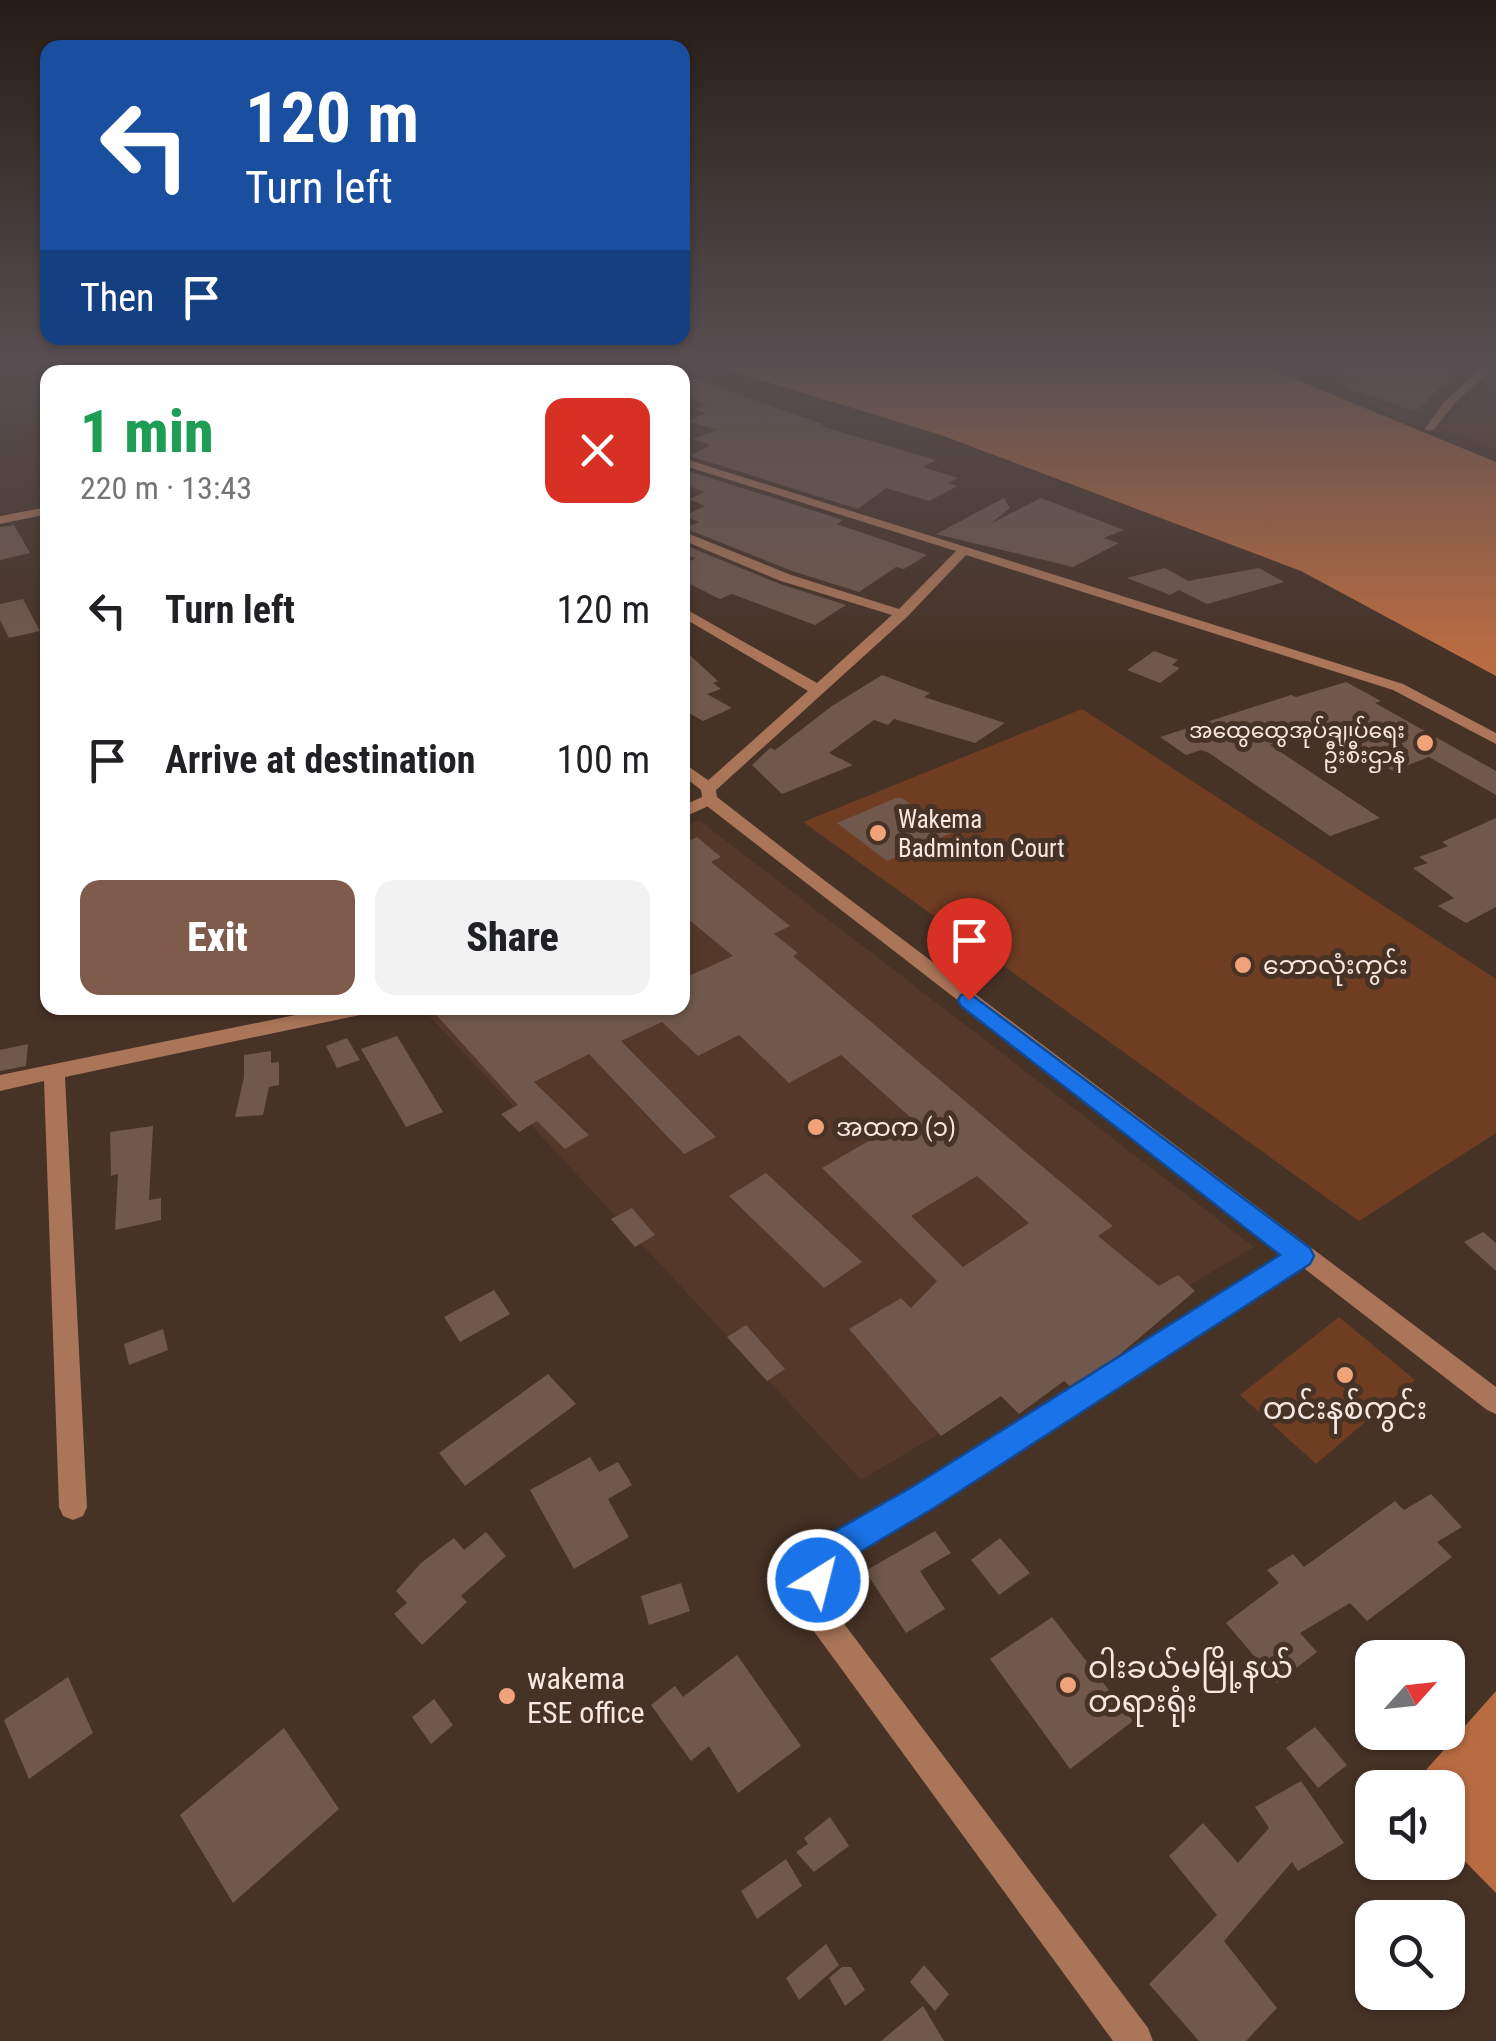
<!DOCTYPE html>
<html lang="en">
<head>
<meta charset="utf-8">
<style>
  :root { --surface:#fff; --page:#f2f2f2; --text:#202124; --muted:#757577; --accent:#7e5b4a }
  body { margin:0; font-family:"Roboto Condensed","Noto Sans Myanmar",sans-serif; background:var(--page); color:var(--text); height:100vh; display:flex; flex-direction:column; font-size:38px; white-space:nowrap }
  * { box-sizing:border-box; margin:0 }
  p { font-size:32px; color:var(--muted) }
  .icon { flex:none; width:55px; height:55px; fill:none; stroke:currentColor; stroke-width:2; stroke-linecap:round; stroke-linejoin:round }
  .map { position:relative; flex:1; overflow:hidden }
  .side { position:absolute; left:40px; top:365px; width:650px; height:650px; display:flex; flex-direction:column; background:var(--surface); border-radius:20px; box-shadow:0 2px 8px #0004 }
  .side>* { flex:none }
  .banner { position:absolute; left:40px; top:40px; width:650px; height:305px; border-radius:20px; box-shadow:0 2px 8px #0004; background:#1a4fa0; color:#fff; overflow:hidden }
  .needle { width:65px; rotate:63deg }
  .tools { position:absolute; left:1355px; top:1640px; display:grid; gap:20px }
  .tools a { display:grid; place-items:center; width:110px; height:110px; border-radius:20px; background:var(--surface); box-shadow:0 2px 8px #0004; font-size:50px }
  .pin { position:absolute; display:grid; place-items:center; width:85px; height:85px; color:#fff; margin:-102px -42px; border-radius:50% 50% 50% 0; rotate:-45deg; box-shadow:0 0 10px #0007 }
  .pin .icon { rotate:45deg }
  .me { position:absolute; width:110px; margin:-55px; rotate:36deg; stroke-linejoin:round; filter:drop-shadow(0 0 8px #0008) }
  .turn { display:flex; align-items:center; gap:35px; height:210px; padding:0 40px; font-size:45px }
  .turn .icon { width:130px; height:130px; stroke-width:2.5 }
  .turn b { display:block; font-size:70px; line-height:85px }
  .then { display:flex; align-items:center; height:95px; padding:0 40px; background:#0003; gap:20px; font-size:38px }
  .round { display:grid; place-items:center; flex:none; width:105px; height:105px; border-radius:20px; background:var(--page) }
  .headline { display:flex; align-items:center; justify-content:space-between; height:170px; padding:0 40px }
  h1 { font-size:60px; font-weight:800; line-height:75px; color:#1e9e55 }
  .cta { display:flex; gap:20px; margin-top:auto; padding:20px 40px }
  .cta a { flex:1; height:115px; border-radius:20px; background:var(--accent); color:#fff; font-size:40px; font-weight:800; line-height:115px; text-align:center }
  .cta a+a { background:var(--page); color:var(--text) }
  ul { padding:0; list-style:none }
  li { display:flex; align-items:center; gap:30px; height:150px; padding:0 40px }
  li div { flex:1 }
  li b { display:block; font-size:38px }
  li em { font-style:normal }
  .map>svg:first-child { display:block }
</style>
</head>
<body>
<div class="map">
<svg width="1496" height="2041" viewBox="0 0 1496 2041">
  <rect width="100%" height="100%" fill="#473226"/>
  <g fill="#543829">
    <path d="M 1297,365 L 1475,365 L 1406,422 L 1324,374 Z"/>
    <path d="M 1496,374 L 1496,450 L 1439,428 Z"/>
    <path d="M 699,820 L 1254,1247 L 861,1480 L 422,1008 L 682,1008 L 683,828 Z"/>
  </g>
  <g fill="#6e3d22">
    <path d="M 1082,709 L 1496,979 L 1496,1133 L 1359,1221 L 803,822 Z"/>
    <path d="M 1339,1317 L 1415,1380 L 1316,1464 L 1240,1395 Z"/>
  </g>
  <g fill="#b96c42">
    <path d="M 712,365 L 1260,365 L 1496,462 L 1496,676 L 1301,571 L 941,435 Z"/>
    <path d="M 1496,1691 L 1496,1893 L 1448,1844 L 1448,1788 L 1411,1787 Z"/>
  </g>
  <g fill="#70584c" fill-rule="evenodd">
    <path d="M 1329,365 L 1434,365 L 1435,370 L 1453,373 L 1421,407 L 1410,410 L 1343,386 L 1362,381 L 1329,370 Z"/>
    <path d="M 682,374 L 825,425 L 820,426 L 936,460 L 923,467 L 958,478 L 948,483 L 958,486 L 929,501 L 886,488 L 858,509 L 690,456 L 710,445 L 693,439 L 717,430 L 688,421 L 706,413 L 694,409 L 707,405 L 682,394 Z"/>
    <path d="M 682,469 L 843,520 L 837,524 L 927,555 L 904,569 L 896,567 L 859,592 L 792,571 L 684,528 L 699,522 L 684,516 L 705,506 L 689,499 L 705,492 L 682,484 Z"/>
    <path d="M 1004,498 L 1010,508 L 990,524 L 1041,498 L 1124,530 L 1104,538 L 1119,543 L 1073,567 L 936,534 Z"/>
    <path d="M 14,525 L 30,553 L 0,560 L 0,527 Z"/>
    <path d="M 682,544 L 780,584 L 846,605 L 815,625 L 732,594 L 720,599 L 682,580 L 682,565 L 696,558 L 685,555 L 690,552 L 682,550 Z"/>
    <path d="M 1165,568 L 1188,581 L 1259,568 L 1284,582 L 1207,604 L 1179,590 L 1170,595 L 1127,578 Z"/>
    <path d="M 23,599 L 40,631 L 9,638 L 0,620 L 0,604 Z"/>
    <path d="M 682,648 L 718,681 L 713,683 L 721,689 L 707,694 L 732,708 L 703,721 L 682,709 Z"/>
    <path d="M 1154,651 L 1178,660 L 1172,665 L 1180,668 L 1160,683 L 1127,670 Z"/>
    <path d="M 882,675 L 930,693 L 924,697 L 1005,723 L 975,743 L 894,719 L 888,725 L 874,720 L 829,753 L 853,765 L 782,794 L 752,765 L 770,748 L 775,750 L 832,706 Z"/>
    <path d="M 1346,682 L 1381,701 L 1375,703 L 1496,771 L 1496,795 L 1429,757 L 1393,771 L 1321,728 L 1270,745 L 1380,818 L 1330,836 L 1209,753 L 1201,750 L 1186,755 L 1160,737 L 1291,695 L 1296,697 Z"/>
    <path d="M 896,798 L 902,798 L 951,833 L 887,861 L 837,823 Z"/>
    <path d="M 1496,818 L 1496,907 L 1466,923 L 1438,906 L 1454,898 L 1413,868 L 1428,863 L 1419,857 L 1448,846 L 1442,842 Z"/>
    <path d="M 697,837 L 721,857 L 711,862 L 790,926 L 774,934 L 798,953 L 793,956 L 1113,1226 L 1098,1236 L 1159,1286 L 1178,1275 L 1195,1291 L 1119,1355 L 1070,1386 L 1064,1381 L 1019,1414 L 1001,1396 L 941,1436 L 849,1329 L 901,1298 L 911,1308 L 937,1281 L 822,1168 L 910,1117 L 841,1055 L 789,1083 L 739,1035 L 698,1056 L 662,1022 L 621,1041 L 716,1137 L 684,1154 L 589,1054 L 534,1082 L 589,1135 L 565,1149 L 537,1121 L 519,1132 L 501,1114 L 518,1105 L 430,1008 L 682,1008 L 682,979 L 733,956 L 682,914 L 682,839 L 686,842 ZM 977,1176 L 1029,1223 L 963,1267 L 911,1216 Z"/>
    <path d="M 397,1036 L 443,1112 L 406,1127 L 361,1049 Z"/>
    <path d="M 347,1038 L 360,1060 L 337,1068 L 326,1046 Z"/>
    <path d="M 28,1044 L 26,1066 L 0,1071 L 0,1050 Z"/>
    <path d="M 271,1051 L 271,1063 L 279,1062 L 279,1085 L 269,1087 L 263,1115 L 235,1117 L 244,1077 L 244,1055 Z"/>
    <path d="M 153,1126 L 149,1200 L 161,1198 L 161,1220 L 115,1230 L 118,1174 L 111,1176 L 110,1132 Z"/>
    <path d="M 766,1173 L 862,1262 L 824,1288 L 729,1196 Z"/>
    <path d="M 632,1208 L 655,1235 L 635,1247 L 611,1219 Z"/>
    <path d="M 1483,1232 L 1496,1243 L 1496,1271 L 1464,1242 Z"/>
    <path d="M 494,1290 L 510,1314 L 460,1342 L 444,1317 Z"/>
    <path d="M 746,1325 L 785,1369 L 767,1381 L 727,1337 Z"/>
    <path d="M 163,1329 L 168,1350 L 129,1365 L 124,1344 Z"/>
    <path d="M 548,1374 L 576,1404 L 465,1486 L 439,1453 Z"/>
    <path d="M 590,1457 L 599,1472 L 618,1462 L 632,1485 L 608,1499 L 629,1537 L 574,1569 L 530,1490 Z"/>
    <path d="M 1431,1494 L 1462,1527 L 1437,1542 L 1452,1557 L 1367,1621 L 1350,1603 L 1300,1633 L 1317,1652 L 1277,1683 L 1226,1623 L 1279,1583 L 1267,1570 L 1293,1554 L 1304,1567 L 1395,1501 L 1404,1510 Z"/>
    <path d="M 935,1531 L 951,1553 L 920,1571 L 945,1609 L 906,1633 L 865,1571 Z"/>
    <path d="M 486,1532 L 506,1556 L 461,1596 L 467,1602 L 422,1645 L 394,1614 L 407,1603 L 396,1591 L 421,1563 L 454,1538 L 464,1550 Z"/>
    <path d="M 1000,1538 L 1030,1573 L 999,1595 L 971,1560 Z"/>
    <path d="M 681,1583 L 690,1611 L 649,1625 L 641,1596 Z"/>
    <path d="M 1052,1617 L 1133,1721 L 1070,1769 L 990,1659 Z"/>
    <path d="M 737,1655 L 801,1746 L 738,1793 L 709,1746 L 691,1761 L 651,1705 L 675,1686 L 683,1697 Z"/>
    <path d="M 68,1677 L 93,1733 L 29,1779 L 4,1720 Z"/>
    <path d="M 434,1699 L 453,1725 L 431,1744 L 412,1717 Z"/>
    <path d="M 1315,1727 L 1347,1765 L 1318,1788 L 1286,1748 Z"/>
    <path d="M 284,1728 L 339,1809 L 233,1903 L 180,1815 Z"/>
    <path d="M 1301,1781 L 1344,1843 L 1298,1871 L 1292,1862 L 1224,1941 L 1277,2008 L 1246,2041 L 1199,2041 L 1149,1984 L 1217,1915 L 1169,1856 L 1203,1823 L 1238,1863 L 1269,1828 L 1255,1807 Z"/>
    <path d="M 830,1817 L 849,1846 L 814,1872 L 796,1852 L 808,1844 L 804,1838 Z"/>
    <path d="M 786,1859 L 802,1886 L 757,1919 L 741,1891 Z"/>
    <path d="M 826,1944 L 839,1965 L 799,2000 L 786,1978 Z"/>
    <path d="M 924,1965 L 949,1994 L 935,2011 L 910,1982 Z"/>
    <path d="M 842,1967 L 851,1967 L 865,1990 L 845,2006 L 829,1978 Z"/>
    <path d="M 923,2006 L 944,2041 L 881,2041 Z"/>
  </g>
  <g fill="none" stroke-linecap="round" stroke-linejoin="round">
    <g fill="#aa7559" fill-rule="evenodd">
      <path d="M 156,365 L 168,365 L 175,372 L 165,372 Z"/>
      <path d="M 359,365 L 376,365 L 393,372 L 379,372 Z"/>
      <path d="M 1485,365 L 1496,365 L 1453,405 L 1434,430 L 1426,430 L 1425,428 L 1445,401 Z"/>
      <path d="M 682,458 L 1403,684 L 1496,733 L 1496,744 L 1393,690 L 966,555 L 907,617 L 715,791 L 703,791 L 703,785 L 808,691 L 682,617 L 682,607 L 817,683 L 892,615 L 781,581 L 682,540 L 682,531 L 791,575 L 899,609 L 956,551 L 682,465 Z"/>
      <path d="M 709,794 L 717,799 L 715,803 L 682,818 L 682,806 Z"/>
      <path d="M 330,1008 L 370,1008 L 360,1015 L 65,1077 L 87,1507 L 83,1516 L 73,1520 L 63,1516 L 59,1507 L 44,1081 L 0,1091 L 0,1075 Z"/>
      <path d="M 1300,1246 L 1308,1249 L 1312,1256 L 1308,1263 L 933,1507 L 836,1563 L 827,1601 L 1148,2028 L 1153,2041 L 1113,2041 L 802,1615 L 797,1605 L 814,1545 L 913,1489 Z"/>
    </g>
    <g fill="#aa7559" fill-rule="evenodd">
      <path d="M 48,507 L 48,514 L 0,524 L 0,516 Z"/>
      <path d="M 682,762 L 715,785 L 717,797 L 824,880 L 1496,1387 L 1496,1414 L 1487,1410 L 703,803 L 701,790 L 682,775 Z"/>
    </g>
  </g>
  <linearGradient id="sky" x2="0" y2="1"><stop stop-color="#271c15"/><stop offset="0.56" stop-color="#584f52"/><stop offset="1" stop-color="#584f52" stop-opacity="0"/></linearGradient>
  <rect width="1496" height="651" fill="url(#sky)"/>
  <path fill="#1a73e8" stroke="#114b97" stroke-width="2.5" d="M 969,993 L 1310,1248 L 1314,1256 L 1310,1264 L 934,1508 L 838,1565 L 829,1591 L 818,1596 L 806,1591 L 801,1580 L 812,1544 L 912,1487 L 1280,1255 L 961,1006 L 958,1000 L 961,995 Z"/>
  <g fill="#f0a279" stroke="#473226" stroke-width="4">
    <circle cx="1425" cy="743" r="10"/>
    <circle cx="878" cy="833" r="10"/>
    <circle cx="1243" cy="965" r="10"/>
    <circle cx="816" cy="1127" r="10"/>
    <circle cx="1345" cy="1375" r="10"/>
    <circle cx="1068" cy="1685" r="10"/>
    <circle cx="507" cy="1696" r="10"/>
  </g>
  <g text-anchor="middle" stroke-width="10" stroke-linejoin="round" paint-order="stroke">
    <g font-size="22" fill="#f7e9e1" stroke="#473226" text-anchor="end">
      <text x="1405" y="738">အထွေထွေအုပ်ချုပ်ရေး<tspan x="1405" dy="25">ဦးစီးဌာန</tspan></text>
    </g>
    <g font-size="25" fill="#f7e9e1" stroke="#473226" text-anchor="start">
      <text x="898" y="828">Wakema<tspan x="898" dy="29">Badminton Court</tspan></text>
      <text x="1263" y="974">ဘောလုံးကွင်း</text>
      <text x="836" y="1136">အထက (၁)</text>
    </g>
    <g font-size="30" fill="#f7e9e1" stroke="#473226" text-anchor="start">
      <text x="1345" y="1419" text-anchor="middle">တင်းနစ်ကွင်း</text>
      <text x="1088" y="1678">ဝါးခယ်မမြို့နယ်<tspan x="1088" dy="34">တရားရုံး</tspan></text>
      <text x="527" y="1689">wakema<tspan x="527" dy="34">ESE office</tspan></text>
    </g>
  </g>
</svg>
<div class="tools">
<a><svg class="needle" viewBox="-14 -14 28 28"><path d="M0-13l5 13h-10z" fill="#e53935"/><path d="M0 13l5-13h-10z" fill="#757577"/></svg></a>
<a><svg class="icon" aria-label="sound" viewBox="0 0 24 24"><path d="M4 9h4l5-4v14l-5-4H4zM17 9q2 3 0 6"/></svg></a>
<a><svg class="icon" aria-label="search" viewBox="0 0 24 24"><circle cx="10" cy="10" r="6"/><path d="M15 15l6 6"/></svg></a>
</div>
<div class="pin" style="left:969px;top:1000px;background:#d93025"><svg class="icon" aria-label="arrive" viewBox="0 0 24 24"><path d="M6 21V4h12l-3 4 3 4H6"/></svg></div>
<svg class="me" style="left:818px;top:1580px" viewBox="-20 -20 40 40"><circle r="17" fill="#1a73e8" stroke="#fff" stroke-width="3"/><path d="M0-11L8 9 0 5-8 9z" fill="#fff"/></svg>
<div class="banner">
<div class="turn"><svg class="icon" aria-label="left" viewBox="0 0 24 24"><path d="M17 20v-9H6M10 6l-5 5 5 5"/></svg><div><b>120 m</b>Turn left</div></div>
<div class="then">Then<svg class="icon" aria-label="arrive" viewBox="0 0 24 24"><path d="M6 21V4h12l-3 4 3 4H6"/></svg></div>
</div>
<section class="side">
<div class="headline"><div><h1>1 min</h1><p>220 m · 13:43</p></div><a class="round" style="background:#d93025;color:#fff"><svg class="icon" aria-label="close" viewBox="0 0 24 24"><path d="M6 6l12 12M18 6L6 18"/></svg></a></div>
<ul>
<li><svg class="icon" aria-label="left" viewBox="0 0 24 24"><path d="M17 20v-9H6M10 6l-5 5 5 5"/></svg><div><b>Turn left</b></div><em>120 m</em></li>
<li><svg class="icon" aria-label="arrive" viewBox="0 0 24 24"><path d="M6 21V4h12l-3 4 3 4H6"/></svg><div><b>Arrive at destination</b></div><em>100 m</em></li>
</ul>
<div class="cta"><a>Exit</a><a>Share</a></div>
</section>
</div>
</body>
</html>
